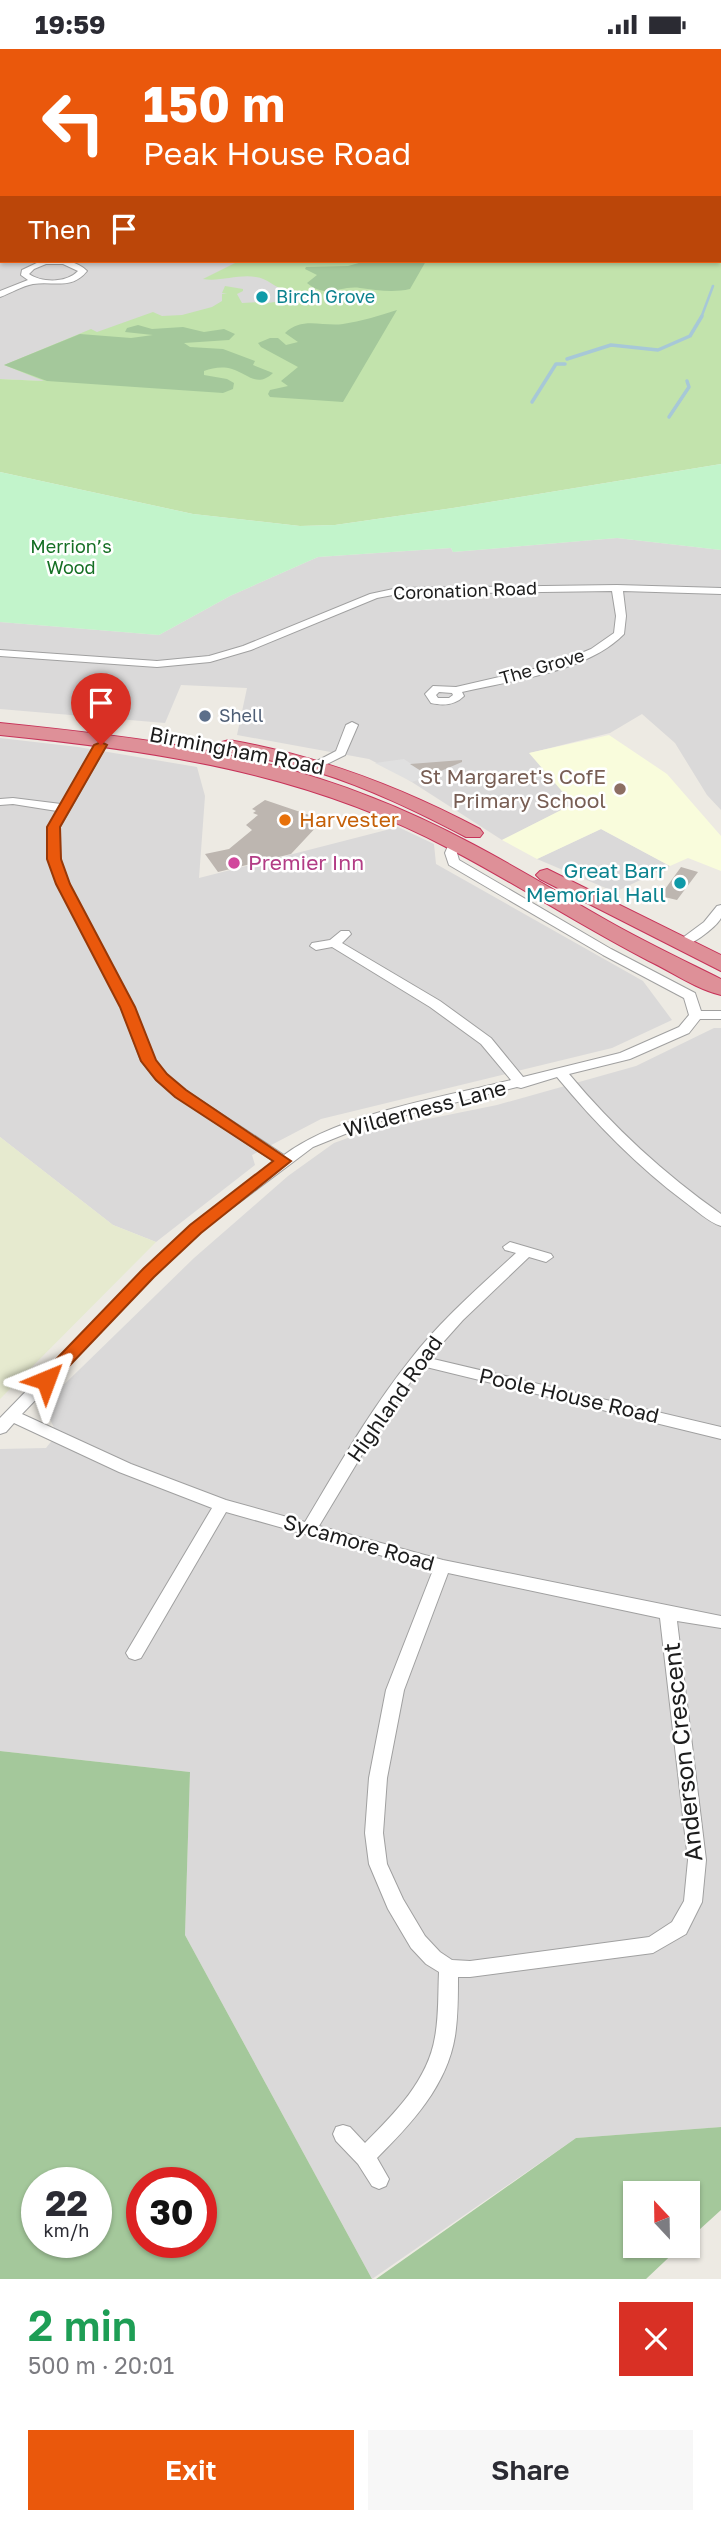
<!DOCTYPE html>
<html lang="en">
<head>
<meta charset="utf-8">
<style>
  :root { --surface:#fff; --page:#f7f7f7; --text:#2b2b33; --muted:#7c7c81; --accent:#ea580c }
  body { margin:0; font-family:"Golos Text",sans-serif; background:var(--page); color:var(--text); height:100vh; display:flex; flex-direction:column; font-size:26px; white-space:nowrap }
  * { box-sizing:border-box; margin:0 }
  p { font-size:23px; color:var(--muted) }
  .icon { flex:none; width:38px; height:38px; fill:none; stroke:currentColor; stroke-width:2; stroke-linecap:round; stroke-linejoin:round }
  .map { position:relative; height:2230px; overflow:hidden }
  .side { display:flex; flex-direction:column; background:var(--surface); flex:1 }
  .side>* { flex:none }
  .guide { position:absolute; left:0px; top:0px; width:721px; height:214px; box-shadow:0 2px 5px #0004; background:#ea580c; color:#fff; overflow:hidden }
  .needle { width:46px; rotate:338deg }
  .buttons { position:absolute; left:623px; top:2132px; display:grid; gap:14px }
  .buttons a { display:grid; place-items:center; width:77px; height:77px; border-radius:0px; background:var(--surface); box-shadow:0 2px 5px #0004; font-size:35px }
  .speed { position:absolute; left:21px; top:2118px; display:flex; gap:14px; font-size:35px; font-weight:700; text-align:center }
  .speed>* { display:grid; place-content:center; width:91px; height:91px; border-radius:50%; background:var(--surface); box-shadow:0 2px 5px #0004; line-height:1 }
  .speed small { font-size:18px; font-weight:400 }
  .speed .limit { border:10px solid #d22; background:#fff; color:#111 }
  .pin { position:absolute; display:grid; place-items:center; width:60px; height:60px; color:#fff; margin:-72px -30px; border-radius:50% 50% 50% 0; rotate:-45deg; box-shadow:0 0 7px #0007 }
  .pin .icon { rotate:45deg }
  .me { position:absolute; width:77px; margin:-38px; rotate:44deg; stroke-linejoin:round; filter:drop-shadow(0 0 5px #0008) }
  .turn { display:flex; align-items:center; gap:24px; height:147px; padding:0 28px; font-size:32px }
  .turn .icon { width:91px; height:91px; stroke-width:2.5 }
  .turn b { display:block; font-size:49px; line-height:60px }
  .then { display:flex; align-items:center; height:66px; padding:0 28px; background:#0003; gap:14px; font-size:26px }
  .round { display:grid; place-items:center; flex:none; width:74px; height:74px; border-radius:0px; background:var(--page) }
  .overview { display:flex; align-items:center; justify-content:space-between; height:119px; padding:0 28px }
  h1 { font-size:42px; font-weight:600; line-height:52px; color:#1e9e55 }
  .button { display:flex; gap:14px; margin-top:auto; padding:14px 28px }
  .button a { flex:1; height:80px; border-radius:0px; background:var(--accent); color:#fff; font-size:28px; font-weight:600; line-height:80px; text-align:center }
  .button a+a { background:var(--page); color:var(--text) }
  .status { display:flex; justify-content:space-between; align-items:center; height:49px; padding:0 35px; background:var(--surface); direction:ltr }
  .status svg { height:19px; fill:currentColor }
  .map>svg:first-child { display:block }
</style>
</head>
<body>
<div class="status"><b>19:59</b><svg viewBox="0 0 49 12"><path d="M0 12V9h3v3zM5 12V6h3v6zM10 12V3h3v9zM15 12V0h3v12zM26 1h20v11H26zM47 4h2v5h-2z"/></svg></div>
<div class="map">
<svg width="721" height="2230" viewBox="0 0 721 2230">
  <rect width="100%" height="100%" fill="#edeae3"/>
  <g fill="#dad9d9">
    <path d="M 0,150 L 2,212 L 426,212 L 343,353 L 140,337 L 0,330 Z"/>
    <path d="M 617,489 L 721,501 L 721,761 L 707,746 L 675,694 L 642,665 L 610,684 L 530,704 L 574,755 L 502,791 L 404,728 L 369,710 L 237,686 L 247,639 L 181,636 L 165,674 L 0,660 L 0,573 L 159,586 L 230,547 L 318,508 L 451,499 L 453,503 Z"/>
    <path d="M 0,689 L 78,698 L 197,718 L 205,747 L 199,829 L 398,778 L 434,795 L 436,815 L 643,932 L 672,971 L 612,999 L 321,1070 L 252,1106 L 255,1116 L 156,1193 L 113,1176 L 0,1088 Z"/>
    <path d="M 601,780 L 670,817 L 615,843 L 537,810 Z"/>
    <path d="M 714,979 L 721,979 L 721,2078 L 576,2089 L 372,2230 L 185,1886 L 190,1723 L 0,1702 L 0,1400 L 46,1399 L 57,1385 L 43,1356 L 194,1209 L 288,1127 L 334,1094 L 364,1083 L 497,1056 L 636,1017 Z"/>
  </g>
  <path fill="#f9fcdc" d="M 609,686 L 667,725 L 721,787 L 721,822 L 688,809 L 670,817 L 601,780 L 537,810 L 502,791 L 573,755 L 529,704 Z"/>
  <path fill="#e6eacf" d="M 0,1088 L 113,1176 L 156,1193 L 0,1350 Z"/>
  <g fill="#c2e3ac">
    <path d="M 0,0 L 357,0 L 363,2 L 2,2 L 0,150 Z"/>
    <path d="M 581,0 L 721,0 L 721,415 L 453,459 L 335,476 L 300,477 L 193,465 L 0,423 L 0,330 L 44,332 L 4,316 L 91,280 L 97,283 L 153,263 L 162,267 L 182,266 L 212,258 L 222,252 L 222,245 L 227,244 L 222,244 L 225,237 L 243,240 L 243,242 L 237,245 L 242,254 L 258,253 L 262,255 L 287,251 L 283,244 L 287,242 C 275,239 267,229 256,228 C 238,225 220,233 203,230 L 239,212 L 719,212 L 719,2 L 574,2 Z"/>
  </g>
  <g fill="#a4c89b" fill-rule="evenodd">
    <path d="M 366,212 L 426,212 L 410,240 C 393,244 376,241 360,239 C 339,236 328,251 307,234 L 317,226 L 305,220 L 306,218 L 348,217 Z"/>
    <path d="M 397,261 L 343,353 L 270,348 L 268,345 L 270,341 L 288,337 L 281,332 L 298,318 L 261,298 L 258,294 L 270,289 L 278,289 L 286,296 L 298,293 L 285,284 C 302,267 323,278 343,275 C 361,272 379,267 397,261 Z"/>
    <path d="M 138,276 L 152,280 L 183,278 L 204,283 L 224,280 L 235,285 L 229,291 L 184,294 L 190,298 L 223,300 L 255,312 L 253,316 L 273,324 C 257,339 248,325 232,320 C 222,317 213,319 204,322 L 204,326 L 227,330 L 234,334 L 233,340 L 223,344 L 47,332 L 4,316 L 80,285 L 131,289 L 153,286 L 125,283 L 127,279 Z"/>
    <path d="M 0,1702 L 190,1723 L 185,1886 L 372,2230 L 0,2230 ZM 37,2133 L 96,2133 L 96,2193 L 37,2193 ZM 201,2133 L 201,2193 L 142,2193 L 142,2133 Z"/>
    <path d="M 721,2078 L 721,2161 L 688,2191 L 688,2144 L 635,2144 L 635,2196 L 682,2196 L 646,2230 L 376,2230 L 576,2089 Z"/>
  </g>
  <path fill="#c2f4cb" d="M 721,415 L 721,501 L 617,489 L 453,503 L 451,499 L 318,508 L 230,547 L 159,586 L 0,573 L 0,423 L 193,465 L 300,477 L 335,476 L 453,459 Z"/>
  <path fill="#e0e0e0" d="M 404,710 L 429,727 L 412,733 L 375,714 Z"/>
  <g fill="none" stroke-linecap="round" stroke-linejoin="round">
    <g stroke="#a7c8d7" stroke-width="2.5">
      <path d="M 353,0 L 360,2"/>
      <path d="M 582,0 L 587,2"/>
      <path d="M 701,269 L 713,237"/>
    </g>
    <g stroke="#a7c8d7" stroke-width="3.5">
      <path d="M 567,310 L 611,296 L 658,301 L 690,287 L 702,267"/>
      <path d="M 532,353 L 556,315 L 565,315"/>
      <path d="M 669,368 L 689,338 L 687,332"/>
    </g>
  </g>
  <g fill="#bdb6b0">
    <path d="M 462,711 L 462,713 L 429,727 L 410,715 Z"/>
    <path d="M 265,751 L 315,768 L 311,772 L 319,775 L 291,805 L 218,823 L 205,805 L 229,800 L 252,781 L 246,776 L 258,766 L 253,764 L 256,762 L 252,760 Z"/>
    <path d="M 681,818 L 698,823 L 677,851 L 660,847 Z"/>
  </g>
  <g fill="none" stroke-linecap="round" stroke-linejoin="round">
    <defs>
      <g id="street">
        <path d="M 41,212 C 59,212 74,209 87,222 C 72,241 54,232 33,235 C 22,237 11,244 0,248 L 0,242 L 28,231 L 21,226 L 22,221 ZM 46,215 L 63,215 L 78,222 C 67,234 42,234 29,225 L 34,220 Z"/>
        <path d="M 617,536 L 721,539 L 721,545 L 623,542 L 626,567 L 624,585 C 587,623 513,631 462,643 L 464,647 C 455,656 444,657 431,654 L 425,645 L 433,637 L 456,638 L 555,615 L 591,600 L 614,584 L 616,567 L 612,542 L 398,545 L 377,549 L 251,601 L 210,613 L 157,618 L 0,607 L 0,601 L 157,612 L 209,607 L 243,597 L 370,545 L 398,539 ZM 439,643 L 452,644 L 453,646 L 449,649 L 438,649 L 436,646 Z"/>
        <path d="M 352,673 L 358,676 L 345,706 L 323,717 L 315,717 L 315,713 L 336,702 L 346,676 Z"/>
        <path d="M 104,687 L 110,690 L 60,778 L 60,810 L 69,835 L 133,958 L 154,1011 L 166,1025 L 185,1041 L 284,1106 C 341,1064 441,1049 511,1031 L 481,995 L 430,958 L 332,898 L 316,901 L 310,897 L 312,894 L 330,891 L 341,882 L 349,882 L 351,885 L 342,894 L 440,952 L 491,989 L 523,1028 L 620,1004 L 679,978 L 689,966 L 684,949 L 603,906 L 449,816 L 445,804 L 451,790 L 459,790 L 461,793 L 457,804 L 459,811 L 611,900 L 695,944 L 701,962 L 721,962 L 721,970 L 700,970 L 689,984 L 630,1010 L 569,1025 C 614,1079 664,1125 721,1165 L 721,1177 C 708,1173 696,1161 685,1153 C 637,1117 595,1074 557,1028 L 521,1039 L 517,1038 L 370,1075 L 313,1098 L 200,1183 L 154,1227 L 22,1365 L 131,1415 L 226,1451 L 305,1473 C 338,1418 370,1361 410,1311 C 440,1272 479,1238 516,1204 L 505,1201 L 503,1198 L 510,1193 L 551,1205 L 553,1208 L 546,1213 L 529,1208 L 463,1271 L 429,1309 L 721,1378 L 721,1390 L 422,1317 L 381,1374 L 319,1477 L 443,1511 L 721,1567 L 721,1579 L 677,1572 L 706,1811 L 702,1853 L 686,1885 L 653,1904 L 470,1928 L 458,1928 C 458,1947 458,1968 455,1987 C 447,2037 411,2075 377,2109 L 389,2130 L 386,2137 L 379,2140 L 372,2137 L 358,2115 L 336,2092 L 333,2085 L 336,2078 L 343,2076 L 350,2078 L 365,2094 C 395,2064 428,2031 435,1988 C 439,1967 438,1944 439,1923 L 426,1915 L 411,1899 L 388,1860 L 369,1815 L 365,1784 L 369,1729 L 386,1641 L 433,1521 L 226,1463 L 141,1609 L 135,1611 L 129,1609 L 126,1604 L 212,1459 L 119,1423 L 14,1374 L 6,1383 L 0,1385 L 0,1369 L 144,1221 L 190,1177 L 275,1113 L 175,1047 L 156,1031 L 141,1012 L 121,958 L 57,835 L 48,810 L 48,778 L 57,762 L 13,755 L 0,756 L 0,750 L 13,749 L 61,755 L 98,690 ZM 448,1524 L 660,1569 L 688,1811 L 684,1852 L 672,1873 L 649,1888 L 470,1912 L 452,1911 L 440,1903 L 425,1887 L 403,1850 L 387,1815 L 383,1784 L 387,1729 L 404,1641 Z"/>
        <path d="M 721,856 C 721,858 721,867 721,869 C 716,879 687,900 677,899 L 675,896 L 677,893 L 704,873 L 717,857 Z"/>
      </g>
      <g id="highway">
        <path d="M 0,674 C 126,687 255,701 373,749 C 456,781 531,828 608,872 C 645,893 683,911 721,930 L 721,946 C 696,940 672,923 649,912 C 581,877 517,835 450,800 C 307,724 159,702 0,686 Z"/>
        <path d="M 229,691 C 319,707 399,737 480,780 L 483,784 L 480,788 L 466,788 C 418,763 369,739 317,723 C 286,713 254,709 222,701 L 219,697 L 222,693 Z"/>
        <path d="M 547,820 L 721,906 L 721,922 L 540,830 L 536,826 L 540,822 Z"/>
      </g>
    </defs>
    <use href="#street" stroke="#a0a0a0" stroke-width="2"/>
    <use href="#highway" stroke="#c73359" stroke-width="2"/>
    <use href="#street" fill="#fff" fill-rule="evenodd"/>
    <use href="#highway" fill="#de9098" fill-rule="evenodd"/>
  </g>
  <path fill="#ea580c" stroke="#983908" stroke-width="2" d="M 101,693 L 107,696 L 60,778 L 61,810 L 70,835 L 135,958 L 156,1011 L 167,1025 L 186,1041 L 291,1112 L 201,1184 L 154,1228 L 52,1335 L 40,1335 L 37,1331 L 40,1327 L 143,1220 L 190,1176 L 273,1112 L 175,1048 L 156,1031 L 141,1012 L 120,958 L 56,835 L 47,810 L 47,778 L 94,696 Z"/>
  <g fill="#0f9aa8" stroke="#fff" stroke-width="2.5">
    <circle cx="262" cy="248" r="7"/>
    <circle cx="680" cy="834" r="7"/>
  </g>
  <circle fill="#5c6f8a" stroke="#fff" stroke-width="2.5" cx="205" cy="667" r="7"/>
  <circle fill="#8d6e63" stroke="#fff" stroke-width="2.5" cx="620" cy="740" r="7"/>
  <circle fill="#e8710a" stroke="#fff" stroke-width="2.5" cx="285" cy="771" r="7"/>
  <circle fill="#d1479c" stroke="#fff" stroke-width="2.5" cx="234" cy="814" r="7"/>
  <g text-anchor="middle" stroke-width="5" stroke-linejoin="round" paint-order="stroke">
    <g font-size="18" fill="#0d838f" stroke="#fff" text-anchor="start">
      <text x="276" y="254">Birch Grove</text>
    </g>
    <g font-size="18" fill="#156f24" stroke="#fff">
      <text x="71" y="504">Merrion’s<tspan x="71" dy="21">Wood</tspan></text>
    </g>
    <g font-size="18" fill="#1c1c1c" stroke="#fff">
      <text transform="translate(465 542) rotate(-2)" y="6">Coronation Road</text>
      <text transform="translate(542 618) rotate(-16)" y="6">The Grove</text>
    </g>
    <g font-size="18" fill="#4e5e75" stroke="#fff" text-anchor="start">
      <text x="219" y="673">Shell</text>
    </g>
    <g font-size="21" fill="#1c1c1c" stroke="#fff">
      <text transform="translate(237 702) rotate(11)" y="7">Birmingham Road</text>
      <text transform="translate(425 1060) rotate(-15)" y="7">Wilderness Lane</text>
      <text transform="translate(569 1347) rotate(13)" y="7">Poole House Road</text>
      <text transform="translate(395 1350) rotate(-55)" y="7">Highland Road</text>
      <text transform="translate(359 1494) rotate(16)" y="7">Sycamore Road</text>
    </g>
    <g font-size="21" fill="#785e54" stroke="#fff" text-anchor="end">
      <text x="606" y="735">St Margaret's CofE<tspan x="606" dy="24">Primary School</tspan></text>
    </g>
    <g font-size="21" fill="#c56008" stroke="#fff" text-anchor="start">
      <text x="299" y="778">Harvester</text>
    </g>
    <g font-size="21" fill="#b23c85" stroke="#fff" text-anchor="start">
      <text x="248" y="821">Premier Inn</text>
    </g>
    <g font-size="21" fill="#0d838f" stroke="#fff" text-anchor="end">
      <text x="666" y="829">Great Barr<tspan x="666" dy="24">Memorial Hall</tspan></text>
    </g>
    <g font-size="24" fill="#1c1c1c" stroke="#fff">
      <text transform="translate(683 1703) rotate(-96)" y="8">Anderson Crescent</text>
    </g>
  </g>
</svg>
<div class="buttons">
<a><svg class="needle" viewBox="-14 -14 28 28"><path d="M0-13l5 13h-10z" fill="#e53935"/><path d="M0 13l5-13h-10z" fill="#7c7c81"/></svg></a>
</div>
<div class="speed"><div>22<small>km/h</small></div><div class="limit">30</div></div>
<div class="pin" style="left:101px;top:696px;background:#d93025"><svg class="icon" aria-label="arrive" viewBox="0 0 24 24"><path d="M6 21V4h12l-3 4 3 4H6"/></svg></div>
<svg class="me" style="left:46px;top:1331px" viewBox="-20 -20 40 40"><path d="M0-17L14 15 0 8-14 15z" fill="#ea580c" stroke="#fff" stroke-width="4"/></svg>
<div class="guide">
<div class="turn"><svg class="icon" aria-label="left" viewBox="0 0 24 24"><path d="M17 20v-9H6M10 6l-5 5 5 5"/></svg><div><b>150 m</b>Peak House Road</div></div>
<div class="then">Then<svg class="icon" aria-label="arrive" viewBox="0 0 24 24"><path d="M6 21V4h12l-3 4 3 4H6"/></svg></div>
</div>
</div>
<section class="side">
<div class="overview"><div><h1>2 min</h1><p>500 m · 20:01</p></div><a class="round" style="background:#d93025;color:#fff"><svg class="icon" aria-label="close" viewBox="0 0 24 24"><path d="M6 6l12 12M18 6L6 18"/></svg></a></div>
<div class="button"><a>Exit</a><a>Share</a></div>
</section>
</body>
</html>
